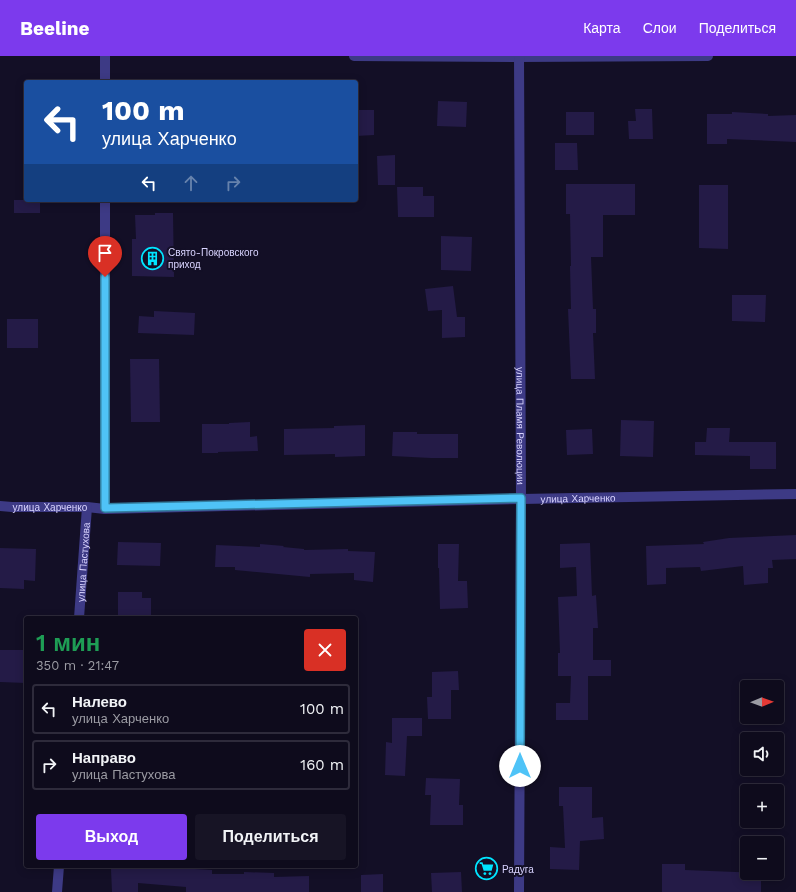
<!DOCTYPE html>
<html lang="ru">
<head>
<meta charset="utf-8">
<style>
  :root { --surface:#0e0b1c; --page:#171425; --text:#f1f3f6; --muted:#9b9ba3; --line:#2e2b3b; --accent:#7c3aed }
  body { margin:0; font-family:"Work Sans",sans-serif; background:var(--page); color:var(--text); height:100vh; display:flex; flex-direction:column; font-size:15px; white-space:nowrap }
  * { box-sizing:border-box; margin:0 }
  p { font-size:13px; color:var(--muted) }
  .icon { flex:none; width:22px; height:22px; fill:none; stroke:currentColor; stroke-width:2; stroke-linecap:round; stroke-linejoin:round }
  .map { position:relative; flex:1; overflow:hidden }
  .details { position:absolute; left:24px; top:560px; width:334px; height:252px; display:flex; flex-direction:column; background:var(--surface); border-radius:4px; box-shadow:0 2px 10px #0003,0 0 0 1px var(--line) }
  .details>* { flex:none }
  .hud { position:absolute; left:24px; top:24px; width:334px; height:122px; border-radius:4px; box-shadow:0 2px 10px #0003,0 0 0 1px var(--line); background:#1a4fa0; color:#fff; overflow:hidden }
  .needle { width:26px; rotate:89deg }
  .controls { position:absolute; left:740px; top:624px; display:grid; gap:8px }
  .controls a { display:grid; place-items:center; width:44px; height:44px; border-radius:4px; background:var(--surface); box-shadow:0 2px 10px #0003,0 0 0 1px var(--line); font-size:20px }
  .pin { position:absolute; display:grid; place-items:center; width:34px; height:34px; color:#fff; margin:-41px -17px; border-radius:50% 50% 50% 0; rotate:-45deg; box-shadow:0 0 4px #0007 }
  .pin .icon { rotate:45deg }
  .me { position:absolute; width:44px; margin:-22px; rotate:0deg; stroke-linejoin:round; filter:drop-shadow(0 0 3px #0008) }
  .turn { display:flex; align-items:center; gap:14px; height:84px; padding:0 12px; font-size:18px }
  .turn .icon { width:52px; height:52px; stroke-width:2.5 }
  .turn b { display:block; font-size:28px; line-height:34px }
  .lanes { display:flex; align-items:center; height:38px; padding:0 12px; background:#0003; justify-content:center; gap:20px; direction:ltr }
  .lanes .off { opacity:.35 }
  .round { display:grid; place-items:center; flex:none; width:42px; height:42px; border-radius:4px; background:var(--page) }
  .summary { display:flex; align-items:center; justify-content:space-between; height:68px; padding:0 12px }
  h1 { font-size:24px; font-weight:600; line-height:30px; color:#1e9e55 }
  .action { display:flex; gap:8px; margin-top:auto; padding:8px 12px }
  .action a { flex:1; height:46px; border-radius:4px; background:var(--accent); color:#fff; font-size:16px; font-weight:600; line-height:46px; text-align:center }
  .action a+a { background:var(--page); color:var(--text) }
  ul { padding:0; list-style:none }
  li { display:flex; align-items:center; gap:12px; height:50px; margin:0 8px 6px; padding:0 4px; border:2px solid var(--line); border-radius:4px }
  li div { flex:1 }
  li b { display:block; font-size:15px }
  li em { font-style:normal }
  header { display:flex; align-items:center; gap:24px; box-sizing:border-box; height:56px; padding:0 20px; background:var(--accent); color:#fff }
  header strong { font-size:19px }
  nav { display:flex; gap:22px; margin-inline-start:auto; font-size:14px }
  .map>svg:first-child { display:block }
</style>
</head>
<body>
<header>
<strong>Beeline</strong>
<nav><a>Карта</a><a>Слои</a><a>Поделиться</a></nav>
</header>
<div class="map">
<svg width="796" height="836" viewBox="0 0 796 836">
  <rect width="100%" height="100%" fill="#130f26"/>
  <g fill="#241b47">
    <path d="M 438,45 L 467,46 L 466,71 L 437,70 Z"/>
    <path d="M 635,53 L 652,53 L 653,83 L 629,83 L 628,65 L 636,65 Z"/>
    <path d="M 356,54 L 374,54 L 374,79 L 356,80 Z"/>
    <rect x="566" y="56" width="28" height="23"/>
    <path d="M 732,56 L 768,58 L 768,60 L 796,59 L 796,86 L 727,83 L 727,88 L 707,88 L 707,58 L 732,58 Z"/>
    <path d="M 555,87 L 577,87 L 578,114 L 555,114 Z"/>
    <path d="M 395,99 L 395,129 L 378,129 L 377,100 Z"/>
    <path d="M 566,128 L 635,128 L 635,159 L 603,159 L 603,201 L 591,201 L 593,253 L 596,253 L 596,277 L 593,277 L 595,323 L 571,323 L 568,253 L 571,253 L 570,210 L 571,210 L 570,158 L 566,158 Z"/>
    <path d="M 699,129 L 728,129 L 728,193 L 699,192 Z"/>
    <path d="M 397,131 L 423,131 L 423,140 L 434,140 L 434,161 L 398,161 Z"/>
    <rect x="14" y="144" width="26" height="13"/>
    <path d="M 155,157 L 173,157 L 174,221 L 132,220 L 132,183 L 136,183 L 135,159 L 155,159 Z"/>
    <path d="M 441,180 L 472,181 L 471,215 L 441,214 Z"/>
    <path d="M 453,230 L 457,261 L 465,261 L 465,281 L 442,282 L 442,254 L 428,255 L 425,233 Z"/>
    <path d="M 732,239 L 766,239 L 765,266 L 732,265 Z"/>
    <path d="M 154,255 L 195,257 L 194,279 L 138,277 L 139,260 L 154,261 Z"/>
    <rect x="7" y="263" width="31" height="29"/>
    <path d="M 130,303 L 159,303 L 160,366 L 131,366 Z"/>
    <path d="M 621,364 L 654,365 L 653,401 L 620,400 Z"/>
    <path d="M 250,366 L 250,381 L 257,380 L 258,395 L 218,396 L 218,397 L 202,397 L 202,368 L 229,368 L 229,367 Z"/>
    <path d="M 365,369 L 365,400 L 335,401 L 335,398 L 284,399 L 284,373 L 334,372 L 334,370 Z"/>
    <path d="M 707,372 L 730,372 L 729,386 L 776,386 L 776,413 L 750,413 L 750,400 L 695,399 L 695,386 L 706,386 Z"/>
    <path d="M 592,373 L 593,398 L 567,399 L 566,374 Z"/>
    <path d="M 393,376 L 417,376 L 417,378 L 458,378 L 458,402 L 431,402 L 392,400 Z"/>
    <path d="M 796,479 L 796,503 L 772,504 L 773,512 L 768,512 L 768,527 L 744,529 L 743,510 L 701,515 L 700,511 L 666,512 L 666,528 L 647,529 L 646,490 L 704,488 L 703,486 L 729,482 Z"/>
    <path d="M 118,486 L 161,487 L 160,510 L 117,509 Z"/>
    <path d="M 590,487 L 592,540 L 596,539 L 598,572 L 593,572 L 593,604 L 611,604 L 611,620 L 588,620 L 588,664 L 556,664 L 556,647 L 570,647 L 571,620 L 558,620 L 558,597 L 560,597 L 558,541 L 577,540 L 576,511 L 560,512 L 560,488 Z"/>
    <path d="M 260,488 L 284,490 L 283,491 L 304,493 L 304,494 L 348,493 L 348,495 L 375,496 L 373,526 L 354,524 L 354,517 L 310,518 L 310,521 L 235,514 L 235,511 L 215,511 L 216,489 L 260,491 Z"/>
    <path d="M 438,488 L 459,488 L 458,525 L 467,525 L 468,552 L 440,553 L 439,512 L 438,512 Z"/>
    <path d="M 0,492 L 36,493 L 35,525 L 24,524 L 24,533 L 0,532 Z"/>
    <path d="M 118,536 L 142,536 L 142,542 L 151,542 L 151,561 L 118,562 Z"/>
    <path d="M 0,594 L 26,594 L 26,627 L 0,626 Z"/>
    <path d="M 458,615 L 459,634 L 451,634 L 451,663 L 428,663 L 427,641 L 432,641 L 432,616 Z"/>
    <path d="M 392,662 L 422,662 L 422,680 L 407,680 L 405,720 L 385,719 L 386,686 L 392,687 Z"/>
    <path d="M 426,722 L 460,723 L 459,749 L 463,749 L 463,769 L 430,769 L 431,739 L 425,739 Z"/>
    <path d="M 559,731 L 592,731 L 592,762 L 603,761 L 604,783 L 580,785 L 579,814 L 550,813 L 550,791 L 565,792 L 563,750 L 559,750 Z"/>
    <path d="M 662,808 L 685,808 L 685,814 L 761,817 L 761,836 L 662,836 Z"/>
    <path d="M 153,810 L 179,810 L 179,812 L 212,814 L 212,818 L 244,818 L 244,816 L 274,817 L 274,821 L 309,820 L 309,836 L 186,836 L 186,831 L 138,827 L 138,836 L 112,836 L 111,813 L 153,813 Z"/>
    <path d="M 461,816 L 462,836 L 432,836 L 431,817 Z"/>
    <path d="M 383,818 L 383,836 L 361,836 L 361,819 Z"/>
  </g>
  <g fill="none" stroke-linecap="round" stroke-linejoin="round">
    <g stroke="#3d3a85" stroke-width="10">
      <path d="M 354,0 L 519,1 L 708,0"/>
      <path d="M 105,26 L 105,0"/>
      <path id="s1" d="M 0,450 L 12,451 L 87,451 L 105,453 L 521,443"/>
      <path d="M 105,453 L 105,144"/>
      <path id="s2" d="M 79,562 L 87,451"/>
      <path d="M 57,836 L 59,810"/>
    </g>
    <g stroke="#3d3a85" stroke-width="10">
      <path id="s3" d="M 519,0 L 521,443 L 519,836"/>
      <path id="s4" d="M 521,443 L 796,438"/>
    </g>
  </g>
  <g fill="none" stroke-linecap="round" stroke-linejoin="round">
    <defs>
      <path id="route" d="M 105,221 L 105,452 L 521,442 L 520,710"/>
    </defs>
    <use href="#route" stroke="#337fa1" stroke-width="10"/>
    <use href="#route" stroke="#4fc3f7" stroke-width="7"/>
  </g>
  <defs>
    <symbol id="building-ring" viewBox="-11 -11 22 22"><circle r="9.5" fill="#130f26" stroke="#00e5ff" stroke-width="1.5"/><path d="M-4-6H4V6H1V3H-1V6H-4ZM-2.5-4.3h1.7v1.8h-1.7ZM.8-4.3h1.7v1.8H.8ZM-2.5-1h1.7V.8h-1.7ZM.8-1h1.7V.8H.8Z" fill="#00e5ff"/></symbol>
    <symbol id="supermarket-ring" viewBox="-11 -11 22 22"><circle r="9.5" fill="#130f26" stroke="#00e5ff" stroke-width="1.5"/><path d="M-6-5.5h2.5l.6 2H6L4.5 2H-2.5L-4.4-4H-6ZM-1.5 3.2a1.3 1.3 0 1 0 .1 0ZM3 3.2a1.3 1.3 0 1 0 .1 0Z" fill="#00e5ff"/></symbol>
  </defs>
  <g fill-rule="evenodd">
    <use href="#building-ring" x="140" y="190" width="25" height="25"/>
    <use href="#supermarket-ring" x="474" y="800" width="25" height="25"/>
  </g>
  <g text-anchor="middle" stroke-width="4" stroke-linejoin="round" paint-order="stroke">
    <g font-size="10" fill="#d9d4ff" stroke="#130f26" text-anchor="start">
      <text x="168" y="200">Свято-Покровского<tspan x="168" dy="12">приход</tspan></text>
      <text x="502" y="817">Радуга</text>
    </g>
    <g font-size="10" fill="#d9d4ff" stroke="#130f26">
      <text dy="4" stroke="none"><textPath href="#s3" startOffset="370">улица Пламя Революции</textPath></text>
      <text dy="4" stroke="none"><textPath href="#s4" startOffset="57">улица Харченко</textPath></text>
      <text dy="4" stroke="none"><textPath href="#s1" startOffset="50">улица Харченко</textPath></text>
      <text dy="4" stroke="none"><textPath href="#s2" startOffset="56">улица Пастухова</textPath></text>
    </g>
  </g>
</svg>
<div class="controls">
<a><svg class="needle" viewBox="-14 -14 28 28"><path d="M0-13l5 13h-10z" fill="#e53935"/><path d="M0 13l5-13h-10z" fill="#9b9ba3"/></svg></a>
<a><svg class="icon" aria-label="sound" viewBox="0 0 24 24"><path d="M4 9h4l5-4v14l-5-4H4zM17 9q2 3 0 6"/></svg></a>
<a>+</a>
<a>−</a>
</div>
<div class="pin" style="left:105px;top:221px;background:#d93025"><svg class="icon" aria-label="arrive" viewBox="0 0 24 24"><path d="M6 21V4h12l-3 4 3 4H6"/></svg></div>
<svg class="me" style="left:520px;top:710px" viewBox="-20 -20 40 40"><circle r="19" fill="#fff"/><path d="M0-13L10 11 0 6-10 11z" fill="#4fc3f7"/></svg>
<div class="hud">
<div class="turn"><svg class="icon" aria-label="left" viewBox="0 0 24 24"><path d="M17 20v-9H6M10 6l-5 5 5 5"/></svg><div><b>100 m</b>улица Харченко</div></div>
<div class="lanes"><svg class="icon" aria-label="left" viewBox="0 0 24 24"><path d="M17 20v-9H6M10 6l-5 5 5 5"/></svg><svg class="icon off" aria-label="ahead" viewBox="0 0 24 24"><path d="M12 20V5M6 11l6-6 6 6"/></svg><svg class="icon off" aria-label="right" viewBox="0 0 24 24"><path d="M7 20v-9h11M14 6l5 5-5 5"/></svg></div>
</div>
<section class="details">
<div class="summary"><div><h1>1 мин</h1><p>350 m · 21:47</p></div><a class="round" style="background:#d93025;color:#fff"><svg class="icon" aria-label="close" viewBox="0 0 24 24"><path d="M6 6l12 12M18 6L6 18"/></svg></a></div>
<ul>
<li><svg class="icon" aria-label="left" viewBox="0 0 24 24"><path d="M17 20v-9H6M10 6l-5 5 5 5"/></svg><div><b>Налево</b><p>улица Харченко</p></div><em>100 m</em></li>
<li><svg class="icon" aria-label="right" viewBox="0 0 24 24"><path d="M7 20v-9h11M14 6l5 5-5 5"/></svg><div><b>Направо</b><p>улица Пастухова</p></div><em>160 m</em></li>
</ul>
<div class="action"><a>Выход</a><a>Поделиться</a></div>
</section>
</div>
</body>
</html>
